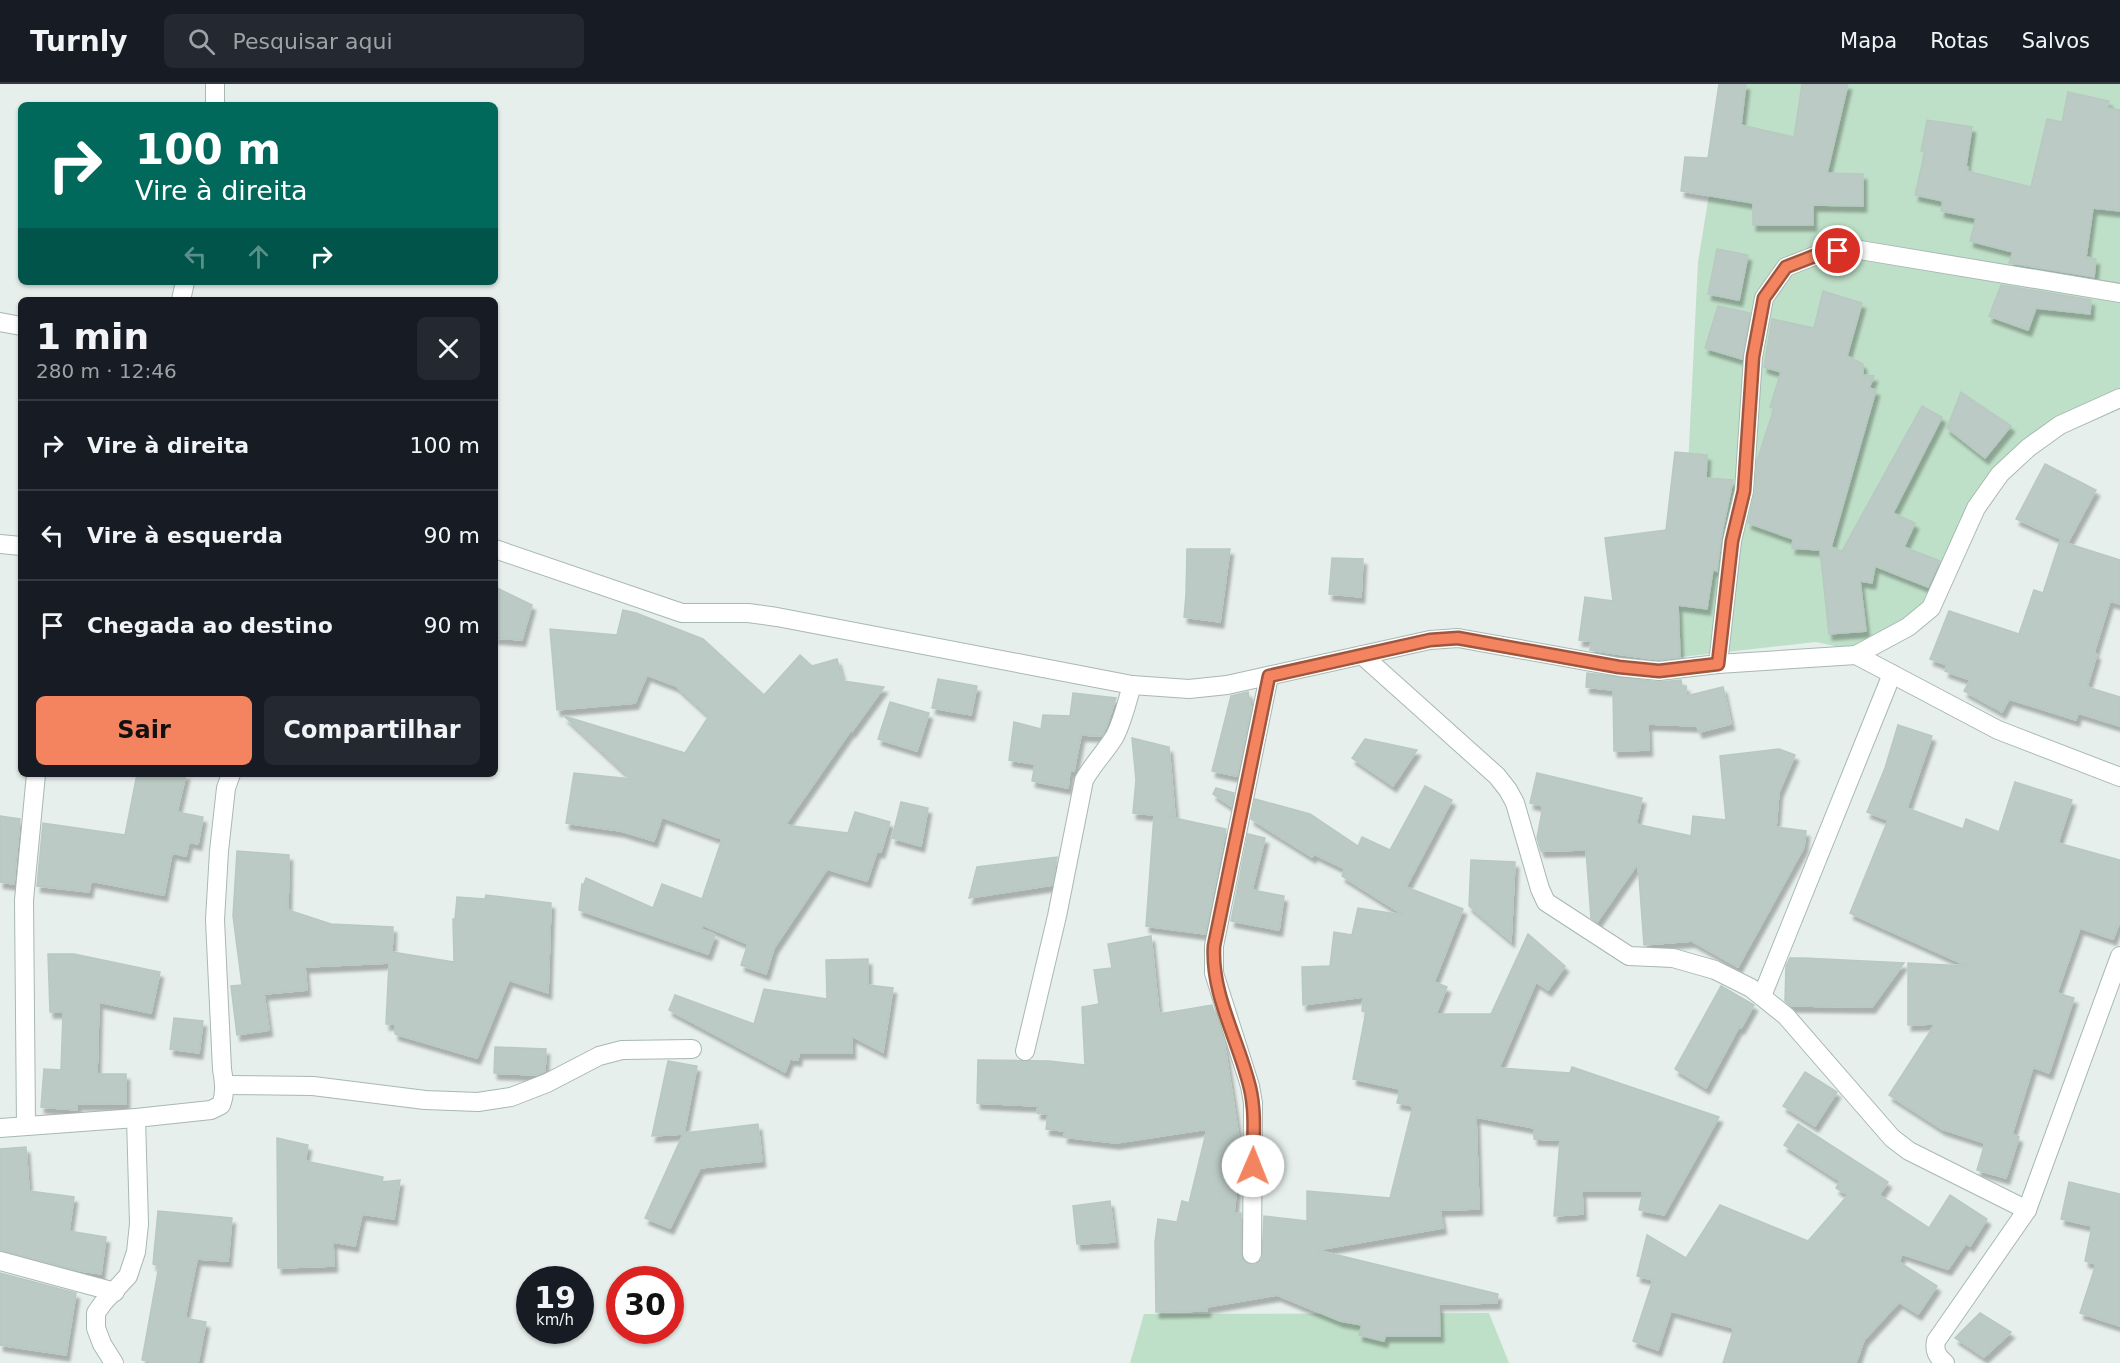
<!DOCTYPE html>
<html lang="pt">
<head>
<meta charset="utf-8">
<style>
  :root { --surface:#171b24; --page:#242831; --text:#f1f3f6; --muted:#9ea1a6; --line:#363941; --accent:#f4845f }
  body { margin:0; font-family:"DejaVu Sans",sans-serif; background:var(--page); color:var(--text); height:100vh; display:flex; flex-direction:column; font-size:22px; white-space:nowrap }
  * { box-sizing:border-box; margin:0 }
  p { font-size:20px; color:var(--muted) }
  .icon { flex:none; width:33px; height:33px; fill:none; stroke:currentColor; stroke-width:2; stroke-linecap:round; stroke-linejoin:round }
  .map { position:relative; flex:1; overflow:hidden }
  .side { position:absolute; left:18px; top:213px; width:480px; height:480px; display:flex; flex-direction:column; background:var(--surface); border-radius:9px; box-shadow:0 2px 4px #0004 }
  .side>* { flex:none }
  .top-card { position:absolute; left:18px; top:18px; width:480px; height:183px; border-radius:9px; box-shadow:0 2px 4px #0004; background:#00695c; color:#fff; overflow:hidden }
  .speed { position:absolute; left:516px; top:1182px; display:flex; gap:12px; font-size:30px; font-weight:700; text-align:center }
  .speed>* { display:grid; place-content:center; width:78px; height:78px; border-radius:50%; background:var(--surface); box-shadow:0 2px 4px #0004; line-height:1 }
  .speed small { font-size:15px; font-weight:400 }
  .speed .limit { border:9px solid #d22; background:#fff; color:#111 }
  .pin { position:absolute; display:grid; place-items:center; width:51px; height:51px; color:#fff; margin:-26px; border:3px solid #fff; border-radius:50%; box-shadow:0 2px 6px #0007 }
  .me { position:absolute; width:66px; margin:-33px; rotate:1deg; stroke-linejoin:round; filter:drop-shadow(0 0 4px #0008) }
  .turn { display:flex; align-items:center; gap:21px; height:126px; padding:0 18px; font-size:27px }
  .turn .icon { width:78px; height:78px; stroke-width:2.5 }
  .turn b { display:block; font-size:42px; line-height:51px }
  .lanes { display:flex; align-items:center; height:57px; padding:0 18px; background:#0003; justify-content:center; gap:30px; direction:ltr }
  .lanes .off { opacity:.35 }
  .round { display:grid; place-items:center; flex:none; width:63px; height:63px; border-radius:9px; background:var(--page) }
  .head { display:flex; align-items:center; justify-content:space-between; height:102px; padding:0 18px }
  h1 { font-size:36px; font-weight:700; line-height:45px }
  .button { display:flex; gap:12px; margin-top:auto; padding:12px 18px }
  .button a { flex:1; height:69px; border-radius:9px; background:var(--accent); color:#111; font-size:24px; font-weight:700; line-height:69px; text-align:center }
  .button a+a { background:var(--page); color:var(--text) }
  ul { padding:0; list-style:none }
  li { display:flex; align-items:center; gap:18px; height:90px; padding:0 18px; border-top:2px solid var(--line) }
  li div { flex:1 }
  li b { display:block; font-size:22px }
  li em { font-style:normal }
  header { display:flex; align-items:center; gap:36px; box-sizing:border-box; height:84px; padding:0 30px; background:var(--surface); border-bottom:2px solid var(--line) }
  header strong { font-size:28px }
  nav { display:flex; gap:33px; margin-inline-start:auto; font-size:21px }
  .search { width:420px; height:54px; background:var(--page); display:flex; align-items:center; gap:15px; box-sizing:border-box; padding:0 21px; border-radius:9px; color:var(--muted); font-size:22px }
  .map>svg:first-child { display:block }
</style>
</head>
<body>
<header>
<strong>Turnly</strong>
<div class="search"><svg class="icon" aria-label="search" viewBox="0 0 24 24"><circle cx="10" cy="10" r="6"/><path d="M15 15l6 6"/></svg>Pesquisar aqui</div>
<nav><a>Mapa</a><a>Rotas</a><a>Salvos</a></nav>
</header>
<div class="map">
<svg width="2120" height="1279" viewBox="0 0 2120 1279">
  <defs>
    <filter id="shadow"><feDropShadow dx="3.5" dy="6" stdDeviation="1.5" flood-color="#0004"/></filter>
  </defs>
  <rect width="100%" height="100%" fill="#e6efeb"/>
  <g fill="#bfe0c8">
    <path d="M 1727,0 L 2120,0 L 2120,310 L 1999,389 L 1931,523 L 1857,567 L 1816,558 L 1654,576 L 1685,444 L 1698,178 Z"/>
    <path d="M 1489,1229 L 1509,1279 L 1130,1279 L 1144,1230 Z"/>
  </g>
  <g fill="#bbcac4" stroke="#b8c9c2" stroke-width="1.5" filter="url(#shadow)">
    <path d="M 1719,0 L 1746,0 L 1741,41 L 1794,53 L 1802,0 L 1848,0 L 1827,89 L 1863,90 L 1863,122 L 1813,121 L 1813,141 L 1753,141 L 1753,119 L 1681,107 L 1685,73 L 1708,74 Z"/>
    <path d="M 2068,8 L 2109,17 L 2107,24 L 2120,26 L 2120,127 L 2093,124 L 2086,173 L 2096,175 L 2094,193 L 2009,179 L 2013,168 L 1970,157 L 1976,134 L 1941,127 L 1943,117 L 1915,111 L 1925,67 L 1921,67 L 1927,36 L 1972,43 L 1966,82 L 1968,83 L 1967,87 L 2031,103 L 2047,35 L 2062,38 Z"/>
    <path d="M 1717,165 L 1748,171 L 1739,216 L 1708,210 Z"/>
    <path d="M 2001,201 L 2091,216 L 2090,230 L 2036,224 L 2028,246 L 1989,232 Z"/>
    <path d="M 1823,207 L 1862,219 L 1847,272 L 1863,280 L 1863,291 L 1874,292 L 1869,304 L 1876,306 L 1831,463 L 1842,467 L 1922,322 L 1942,333 L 1893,429 L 1915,439 L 1904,463 L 1940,477 L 1928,503 L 1875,482 L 1872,499 L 1860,497 L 1866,547 L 1829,550 L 1820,466 L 1792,464 L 1793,455 L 1748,439 L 1755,408 L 1757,377 L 1774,324 L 1770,323 L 1781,288 L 1764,283 L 1772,235 L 1814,244 Z"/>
    <path d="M 1718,222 L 1750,229 L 1742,275 L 1705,264 Z"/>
    <path d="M 1961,308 L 2011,342 L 1985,374 L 1947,344 Z"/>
    <path d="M 1675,368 L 1707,371 L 1706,394 L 1733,396 L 1721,454 L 1717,487 L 1713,485 L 1707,525 L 1678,521 L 1680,573 L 1659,576 L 1590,566 L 1591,557 L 1579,556 L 1585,513 L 1613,517 L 1605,454 L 1666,446 Z"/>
    <path d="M 2045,380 L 2096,406 L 2068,458 L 2016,435 Z"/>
    <path d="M 2060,457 L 2120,476 L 2120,520 L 2110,517 L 2094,569 L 2097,570 L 2087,603 L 2120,613 L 2120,642 L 2078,629 L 2076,636 L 2009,615 L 2002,628 L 1964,607 L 1970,596 L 1945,587 L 1947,581 L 1930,575 L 1949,527 L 2019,550 L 2034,506 L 2043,509 Z"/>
    <path d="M 1187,465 L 1230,465 L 1220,538 L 1184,533 L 1186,511 Z"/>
    <path d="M 1332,474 L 1363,475 L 1361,513 L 1329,510 Z"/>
    <path d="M 495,503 L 532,521 L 522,556 L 495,554 Z"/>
    <path d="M 623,526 L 636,529 L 703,555 L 764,611 L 800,571 L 812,582 L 837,575 L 843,597 L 884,603 L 852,647 L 851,646 L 785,741 L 848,749 L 855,728 L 890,738 L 881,768 L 877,767 L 867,797 L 827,785 L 774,864 L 766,890 L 741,881 L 748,860 L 703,841 L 701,845 L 715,851 L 708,870 L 579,826 L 582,800 L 584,800 L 586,794 L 653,824 L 662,800 L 702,815 L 722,755 L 662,733 L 654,757 L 621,747 L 566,739 L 574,689 L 632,695 L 564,632 L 685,669 L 709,632 L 676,602 L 647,591 L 635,619 L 557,626 L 550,545 L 617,551 Z"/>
    <path d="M 1587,589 L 1658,598 L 1681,596 L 1682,602 L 1686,602 L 1686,612 L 1723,603 L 1731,640 L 1699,648 L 1697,642 L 1648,640 L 1649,666 L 1614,667 L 1613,606 L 1586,603 Z"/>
    <path d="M 938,595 L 977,602 L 971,631 L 932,624 Z"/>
    <path d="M 1248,608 L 1251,625 L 1237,692 L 1212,687 L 1231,612 Z"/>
    <path d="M 1073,609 L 1116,614 L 1107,641 L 1102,652 L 1081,651 L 1074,687 L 1070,687 L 1068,704 L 1032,697 L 1035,680 L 1009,676 L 1014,638 L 1041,645 L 1043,631 L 1070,632 Z"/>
    <path d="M 890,618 L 929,629 L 917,667 L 878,655 Z"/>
    <path d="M 1898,641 L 1932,652 L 1907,724 L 1963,745 L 1966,735 L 1999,748 L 2015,698 L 2072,716 L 2058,759 L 2120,776 L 2120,837 L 2113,855 L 2080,844 L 2057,909 L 2074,914 L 2049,989 L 2033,983 L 2012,1050 L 2019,1053 L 2006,1094 L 1977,1086 L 1985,1059 L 1942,1045 L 1889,1011 L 1935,940 L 1908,941 L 1908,879 L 1968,882 L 1850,829 L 1888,736 L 1867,728 L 1885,684 Z"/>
    <path d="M 1132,654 L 1169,663 L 1175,733 L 1165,732 L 1226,745 L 1205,850 L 1146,842 L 1154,731 L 1133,729 L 1136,696 Z"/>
    <path d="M 1365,655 L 1417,666 L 1393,702 L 1352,674 Z"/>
    <path d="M 1779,665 L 1795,671 L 1779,708 L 1776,743 L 1806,747 L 1804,763 L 1738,883 L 1692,857 L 1644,861 L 1638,779 L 1597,838 L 1591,834 L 1586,766 L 1541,767 L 1537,754 L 1543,722 L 1530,719 L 1537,689 L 1642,714 L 1636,740 L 1691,752 L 1693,732 L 1726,736 L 1720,672 Z"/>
    <path d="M 137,690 L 186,690 L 177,728 L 203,733 L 198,760 L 189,758 L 186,772 L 172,769 L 164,811 L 91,797 L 89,808 L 37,802 L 43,739 L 125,751 Z"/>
    <path d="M 1425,702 L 1452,716 L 1406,803 L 1463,825 L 1434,898 L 1447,903 L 1436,930 L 1491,930 L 1528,850 L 1565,882 L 1548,906 L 1536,898 L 1499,984 L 1570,989 L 1572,983 L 1719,1033 L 1664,1131 L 1639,1126 L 1643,1107 L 1582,1107 L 1583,1130 L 1554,1132 L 1560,1056 L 1534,1055 L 1534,1044 L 1476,1033 L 1479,1125 L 1440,1126 L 1443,1144 L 1317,1166 L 1498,1210 L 1497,1219 L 1439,1220 L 1440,1252 L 1385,1252 L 1384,1257 L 1359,1251 L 1362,1241 L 1340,1237 L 1277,1211 L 1207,1223 L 1207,1227 L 1156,1228 L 1155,1158 L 1158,1135 L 1177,1138 L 1182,1117 L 1189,1119 L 1207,1045 L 1116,1059 L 1064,1053 L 1065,1047 L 1046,1045 L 1048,1030 L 1037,1029 L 1038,1022 L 977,1019 L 978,976 L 1049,977 L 1085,981 L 1082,923 L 1099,920 L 1094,886 L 1112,884 L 1108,860 L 1151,852 L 1159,930 L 1212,921 L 1224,958 L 1241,1067 L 1234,1129 L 1241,1129 L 1241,1170 L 1243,1176 L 1253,1181 L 1262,1175 L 1264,1132 L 1307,1137 L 1307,1107 L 1390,1114 L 1413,1022 L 1397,1019 L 1400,1005 L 1353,995 L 1366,928 L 1362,927 L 1363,913 L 1303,921 L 1302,883 L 1330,882 L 1334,848 L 1352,851 L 1358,824 L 1404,831 L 1342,792 L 1345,785 L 1314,770 L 1312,773 L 1251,735 L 1255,715 L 1310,730 L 1358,762 L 1362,753 L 1390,766 Z"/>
    <path d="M 1216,704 L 1234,709 L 1231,722 L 1213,710 Z"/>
    <path d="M 901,718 L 928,724 L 921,762 L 892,754 Z"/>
    <path d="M 0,732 L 20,735 L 14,800 L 0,798 Z"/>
    <path d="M 1248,750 L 1265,754 L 1252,806 L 1284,812 L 1279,846 L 1231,837 Z"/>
    <path d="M 237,767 L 289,771 L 288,826 L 331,840 L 393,843 L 392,868 L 454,878 L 453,835 L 455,835 L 457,813 L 485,815 L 486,811 L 551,819 L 548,909 L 509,896 L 477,974 L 395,950 L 395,940 L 386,940 L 389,879 L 305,883 L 307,906 L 264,910 L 269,946 L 237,951 L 231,902 L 242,901 L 233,832 Z"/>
    <path d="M 1057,773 L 1052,801 L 969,814 L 977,783 Z"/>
    <path d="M 1471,776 L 1515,778 L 1511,857 L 1469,822 Z"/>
    <path d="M 48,870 L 74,870 L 160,888 L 151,929 L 99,918 L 97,990 L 126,990 L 126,1020 L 77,1020 L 77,1026 L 41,1023 L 44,985 L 61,986 L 63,928 L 50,928 Z"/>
    <path d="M 1790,874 L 1804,874 L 1904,879 L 1872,923 L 1791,922 L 1785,917 L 1786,882 Z"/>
    <path d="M 868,875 L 868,901 L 893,904 L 883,968 L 852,952 L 852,969 L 799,969 L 798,976 L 790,975 L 785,988 L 669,926 L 675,911 L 754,940 L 764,905 L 827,915 L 826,876 Z"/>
    <path d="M 1721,902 L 1754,921 L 1741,944 L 1739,943 L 1706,1004 L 1675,985 Z"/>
    <path d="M 174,934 L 203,937 L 199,969 L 170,965 Z"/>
    <path d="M 495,963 L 546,965 L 545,987 L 536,991 L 494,989 Z"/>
    <path d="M 668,977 L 697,982 L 684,1049 L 758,1040 L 762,1077 L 700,1084 L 670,1144 L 645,1134 L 683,1050 L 652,1052 Z"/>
    <path d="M 1805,988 L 1837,1008 L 1815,1042 L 1783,1022 Z"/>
    <path d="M 1798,1040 L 1888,1098 L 1879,1111 L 1929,1144 L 1950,1111 L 1987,1135 L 1970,1162 L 1966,1159 L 1948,1185 L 1902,1170 L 1899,1178 L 1937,1202 L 1918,1230 L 1899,1218 L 1864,1256 L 1856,1279 L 1723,1279 L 1734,1244 L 1671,1227 L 1658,1266 L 1633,1257 L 1653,1196 L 1637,1192 L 1647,1151 L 1686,1174 L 1720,1121 L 1808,1157 L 1848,1111 L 1836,1104 L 1840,1097 L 1784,1061 Z"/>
    <path d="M 277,1054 L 308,1061 L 305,1077 L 383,1093 L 382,1098 L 400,1096 L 394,1135 L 362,1130 L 355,1162 L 333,1158 L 334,1182 L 278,1184 Z"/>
    <path d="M 26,1063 L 29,1107 L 74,1113 L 69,1147 L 106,1153 L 101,1190 L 81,1187 L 0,1166 L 0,1065 Z"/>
    <path d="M 2069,1098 L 2120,1110 L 2120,1242 L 2080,1229 L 2096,1180 L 2085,1177 L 2092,1142 L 2061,1135 Z"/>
    <path d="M 1110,1117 L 1115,1158 L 1077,1160 L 1073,1122 Z"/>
    <path d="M 158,1127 L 232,1134 L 228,1177 L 197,1175 L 185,1234 L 206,1238 L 198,1279 L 157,1279 L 142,1276 L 159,1182 L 153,1180 Z"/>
    <path d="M 0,1189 L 76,1209 L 66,1271 L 0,1261 Z"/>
    <path d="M 1980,1229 L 2011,1248 L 1984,1273 L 1955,1254 Z"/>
  </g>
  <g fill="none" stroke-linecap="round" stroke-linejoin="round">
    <defs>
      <g id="minor">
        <path d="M 215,21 L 215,0"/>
        <path d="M 181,216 L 185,198"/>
        <path d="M 0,238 L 21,242"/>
        <path d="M 0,460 L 21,462"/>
        <path d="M 495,465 L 682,529 L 748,529 L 777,533 L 1132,601 L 1189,605 L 1227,601 L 1430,556 L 1458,554 L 1619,583 L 1659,587 L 1718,580 L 1856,571 L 1908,543 L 1931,524 L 1976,424 L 2000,390 L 2028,364 L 2060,341 L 2120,314"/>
        <path d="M 1362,571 L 1497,692 L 1508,706 L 1515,719 L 1540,805 L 1546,818 L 1629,872 L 1673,874 L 1715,886 L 1751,904 L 1786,932 L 1892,1054 L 1909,1067 L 2027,1126"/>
        <path d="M 1856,571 L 1998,646 L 2120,693"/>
        <path d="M 1718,580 L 1732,457 L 1744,407 L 1753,273 L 1764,214 L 1786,183 L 1822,169 L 1854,165 L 2120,209"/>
        <path d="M 1762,912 L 1892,590"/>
        <path d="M 1025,967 L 1057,832 L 1084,696 C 1093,680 1106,667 1115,652 C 1123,636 1127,618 1132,601"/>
        <path d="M 225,1001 L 313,1002 L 425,1016 L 478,1018 L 511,1013 L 547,999 L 599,972 L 622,966 L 692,965"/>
        <path d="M 26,1042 L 24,816 L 36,690"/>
        <path d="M 0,1044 L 136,1034 L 211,1026 L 221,1021 C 226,1008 224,998 222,985 L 215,836 L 219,767 L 226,704 L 231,690"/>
        <path d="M 1252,1170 L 1253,1019 L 1250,1002 L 1214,889 L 1214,862 L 1269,592"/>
        <path d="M 0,1177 L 115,1208"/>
        <path d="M 114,1279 L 102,1260 L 96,1244 L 96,1229 L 103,1219 L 128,1192 L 136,1168 L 139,1140 L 136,1034"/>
        <path d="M 1945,1279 C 1937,1272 1934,1267 1936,1257 L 2027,1126 L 2120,872"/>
      </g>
    </defs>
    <use href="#minor" stroke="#a8b8b2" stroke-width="20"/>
    <use href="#minor" stroke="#fff" stroke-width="18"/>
  </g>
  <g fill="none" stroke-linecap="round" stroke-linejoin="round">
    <defs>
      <path id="route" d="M 1253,1082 C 1253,1056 1256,1029 1250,1004 C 1239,957 1211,911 1214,862 L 1269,592 L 1430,556 L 1458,554 L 1619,583 L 1659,587 L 1718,580 L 1732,457 L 1744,407 L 1753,273 L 1764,214 L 1786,183 L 1822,169 L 1838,167"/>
    </defs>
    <use href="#route" stroke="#9f563e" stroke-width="15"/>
    <use href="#route" stroke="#f4845f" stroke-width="10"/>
  </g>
</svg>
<div class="speed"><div>19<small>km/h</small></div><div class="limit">30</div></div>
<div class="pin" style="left:1838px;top:167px;background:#d93025"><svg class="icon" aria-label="arrive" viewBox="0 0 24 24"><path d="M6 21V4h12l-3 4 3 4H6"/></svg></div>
<svg class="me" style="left:1253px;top:1082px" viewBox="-20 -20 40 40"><circle r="19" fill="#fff"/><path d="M0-13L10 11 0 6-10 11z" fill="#f4845f"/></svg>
<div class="top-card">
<div class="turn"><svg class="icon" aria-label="right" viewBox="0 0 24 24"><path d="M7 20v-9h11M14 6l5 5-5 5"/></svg><div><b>100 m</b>Vire à direita</div></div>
<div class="lanes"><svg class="icon off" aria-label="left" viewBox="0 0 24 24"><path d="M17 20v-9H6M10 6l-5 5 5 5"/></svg><svg class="icon off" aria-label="ahead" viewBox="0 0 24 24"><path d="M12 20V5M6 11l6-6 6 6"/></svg><svg class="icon" aria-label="right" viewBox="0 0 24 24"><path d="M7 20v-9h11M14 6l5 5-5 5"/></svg></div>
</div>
<section class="side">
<div class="head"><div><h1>1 min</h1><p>280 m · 12:46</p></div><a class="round"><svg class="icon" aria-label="close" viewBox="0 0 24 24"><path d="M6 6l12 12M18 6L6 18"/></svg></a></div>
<ul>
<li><svg class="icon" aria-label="right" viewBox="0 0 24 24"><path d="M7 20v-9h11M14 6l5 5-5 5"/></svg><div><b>Vire à direita</b></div><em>100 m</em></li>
<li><svg class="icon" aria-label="left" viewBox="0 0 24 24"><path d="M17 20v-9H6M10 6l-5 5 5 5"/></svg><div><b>Vire à esquerda</b></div><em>90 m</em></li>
<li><svg class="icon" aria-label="arrive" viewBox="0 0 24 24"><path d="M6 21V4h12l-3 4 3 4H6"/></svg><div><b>Chegada ao destino</b></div><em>90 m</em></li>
</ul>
<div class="button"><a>Sair</a><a>Compartilhar</a></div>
</section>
</div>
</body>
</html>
